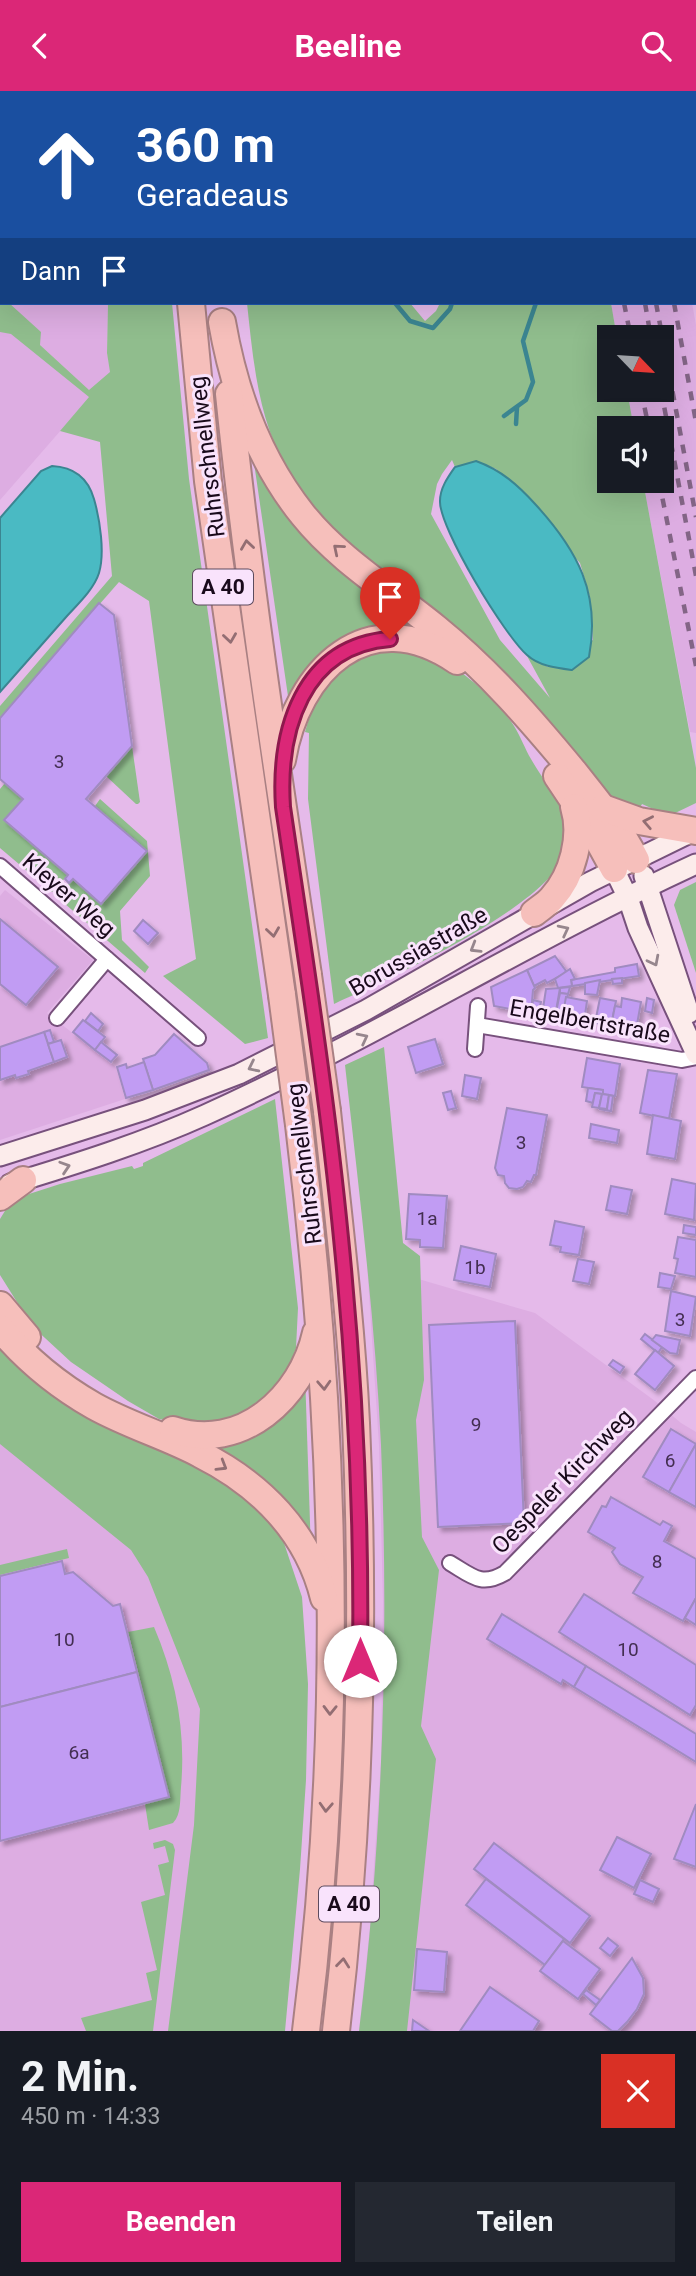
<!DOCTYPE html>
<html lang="de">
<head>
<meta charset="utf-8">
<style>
  :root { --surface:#171b24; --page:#242831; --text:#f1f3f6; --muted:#9ea1a6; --accent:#db2777 }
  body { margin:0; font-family:Roboto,sans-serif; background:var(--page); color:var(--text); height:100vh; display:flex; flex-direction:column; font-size:26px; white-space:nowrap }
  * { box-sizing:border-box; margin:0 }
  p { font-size:23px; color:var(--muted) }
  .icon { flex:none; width:38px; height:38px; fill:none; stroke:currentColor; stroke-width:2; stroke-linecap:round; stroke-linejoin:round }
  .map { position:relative; height:1940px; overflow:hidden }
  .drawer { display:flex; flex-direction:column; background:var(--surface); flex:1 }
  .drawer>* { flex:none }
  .guide { position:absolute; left:0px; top:0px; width:696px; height:214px; box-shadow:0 7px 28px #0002; background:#1a4fa0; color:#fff; overflow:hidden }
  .needle { width:46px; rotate:115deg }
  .tools { position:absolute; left:597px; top:234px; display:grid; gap:14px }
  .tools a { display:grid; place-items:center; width:77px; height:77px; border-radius:0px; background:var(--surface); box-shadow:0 7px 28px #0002; font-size:35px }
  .pin { position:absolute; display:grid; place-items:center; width:60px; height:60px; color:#fff; margin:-72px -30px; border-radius:50% 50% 50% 0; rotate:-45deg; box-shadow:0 0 7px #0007 }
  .pin .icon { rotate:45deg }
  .me { position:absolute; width:77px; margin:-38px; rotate:0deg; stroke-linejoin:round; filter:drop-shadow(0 0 5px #0008) }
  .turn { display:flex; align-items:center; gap:24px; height:147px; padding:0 21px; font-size:32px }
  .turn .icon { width:91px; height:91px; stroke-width:2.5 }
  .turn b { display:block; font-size:49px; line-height:60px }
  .then { display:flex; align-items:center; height:66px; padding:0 21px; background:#0003; gap:14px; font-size:26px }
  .round { display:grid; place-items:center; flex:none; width:74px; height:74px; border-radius:0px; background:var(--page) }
  .overview { display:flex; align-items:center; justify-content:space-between; height:119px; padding:0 21px }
  h1 { font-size:42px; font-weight:700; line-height:52px }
  .action { display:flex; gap:14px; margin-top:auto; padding:14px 21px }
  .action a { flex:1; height:80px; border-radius:0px; background:var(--accent); color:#fff; font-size:28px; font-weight:700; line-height:80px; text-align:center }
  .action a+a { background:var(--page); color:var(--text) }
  header { display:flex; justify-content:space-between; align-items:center; height:91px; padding:0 21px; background:var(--accent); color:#fff; font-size:32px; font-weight:700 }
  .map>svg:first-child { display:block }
</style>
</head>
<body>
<header><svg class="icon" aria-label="back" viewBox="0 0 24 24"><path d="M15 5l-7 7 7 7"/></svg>Beeline<svg class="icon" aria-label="search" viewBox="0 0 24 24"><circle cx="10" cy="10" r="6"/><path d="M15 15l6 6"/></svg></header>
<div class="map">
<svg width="696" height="1940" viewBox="0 0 696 1940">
  <defs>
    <filter id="shadow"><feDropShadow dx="4" dy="4" stdDeviation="2" flood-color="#0004"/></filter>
  </defs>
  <rect width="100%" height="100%" fill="#e5baea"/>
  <g fill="#ddade2">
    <path d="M 0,0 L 46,2 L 2,2 L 2,212 L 108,212 L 107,262 L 111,282 L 90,299 L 89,307 L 0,409 Z"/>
    <path d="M 611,212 L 692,212 L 696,234 L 696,642 L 690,641 L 643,390 L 662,390 L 662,338 L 634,338 L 627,299 L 662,299 L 662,247 L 617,247 Z"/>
    <path d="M 5,799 L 93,869 L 47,922 L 116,976 L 125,1008 L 0,1049 L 0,805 Z"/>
    <path d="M 367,1173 L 535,1222 L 655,1310 L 681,1332 L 696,1341 L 696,1940 L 359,1940 L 370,1836 L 381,1671 L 383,1511 L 379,1354 Z"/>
    <path d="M 0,1331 L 139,1448 L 203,1613 L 198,1744 L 175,1940 L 0,1940 Z"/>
  </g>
  <g fill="#90bd8d" fill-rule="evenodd">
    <path d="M 44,0 L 161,0 L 161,2 L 46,2 Z"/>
    <path d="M 0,204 L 2,212 L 9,212 L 41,241 L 40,254 L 89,299 L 110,281 L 107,262 L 108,212 L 172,212 L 189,388 L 268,947 L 245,953 L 163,885 L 196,868 L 149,510 L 119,491 L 0,627 L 0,615 L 112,485 L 100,351 L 60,340 L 89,306 L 11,243 L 0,241 Z"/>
    <path d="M 247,212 L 410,212 L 425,230 L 436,220 L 440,212 L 611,212 L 617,247 L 609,247 L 609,299 L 627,299 L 634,338 L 609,338 L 609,390 L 643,390 L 696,677 L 696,712 L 669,725 L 642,713 L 636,724 L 601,702 L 332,438 C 316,419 299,400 287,378 C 258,328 253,268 247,212 ZM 452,369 L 455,376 L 476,370 L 496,378 L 580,472 L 590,506 L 593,549 L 548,576 L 527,565 L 550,607 L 500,549 L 431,423 L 437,393 L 442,383 Z"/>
    <path d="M 253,365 L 426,541 C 353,544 323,536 289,612 Z"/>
    <path d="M 409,558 C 420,562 433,565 444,571 C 468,583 500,613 514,635 C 521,646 525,658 531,668 C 546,694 572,723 568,755 C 559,812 385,889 334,913 L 308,708 L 309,642 L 305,641 C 316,602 334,570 376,560 C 386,558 398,559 409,558 Z"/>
    <path d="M 132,655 L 140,711 L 138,713 L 136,713 L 106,685 Z"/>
    <path d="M 5,692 L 23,708 L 5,729 L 68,784 L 52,801 L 0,757 L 0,698 Z"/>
    <path d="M 100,708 L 147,750 L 150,785 L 120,820 L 122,849 L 149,876 L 145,882 L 57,806 L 73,788 L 147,760 L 95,715 Z"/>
    <path d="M 696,791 L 696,882 L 674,814 L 680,799 Z"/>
    <path d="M 384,956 L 403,1152 L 420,1165 L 424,1289 L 416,1329 L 422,1446 L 439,1479 L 421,1635 L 436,1668 L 407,1940 L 359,1940 C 383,1747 389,1548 381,1354 C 375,1227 359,1101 345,974 Z"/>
    <path d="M 275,1008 L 298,1217 L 296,1257 L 285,1289 L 246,1327 L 196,1335 L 159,1328 L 128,1310 L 71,1271 L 32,1235 L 0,1184 L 0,1128 L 8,1115 L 29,1103 L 60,1093 L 132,1075 L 134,1078 L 143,1075 L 143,1072 Z"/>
    <path d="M 0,1245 L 249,1406 L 283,1449 L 302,1506 L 308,1593 L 306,1689 L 300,1778 L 285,1940 L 168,1940 L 194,1734 L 200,1618 L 148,1486 L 131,1459 L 0,1353 Z"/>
    <path d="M 305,1283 L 311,1461 L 202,1355 Z"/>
    <path d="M 67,1458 L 69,1467 L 0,1484 L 0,1474 Z"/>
    <path d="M 154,1536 C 176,1587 186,1641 181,1696 C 180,1707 181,1719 176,1728 L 173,1732 L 149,1739 L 145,1713 L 169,1706 L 128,1541 Z"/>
    <path d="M 165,1749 L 173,1753 L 175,1759 L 153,1940 L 86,1940 L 81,1927 L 152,1909 L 146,1882 L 157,1879 L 141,1811 L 165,1804 L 158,1774 L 169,1771 L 165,1755 L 154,1758 L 153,1752 Z"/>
  </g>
  <g fill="#4abac3" stroke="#3b8591" stroke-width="2">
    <path d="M 476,370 C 501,379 518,394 536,414 C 577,459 601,502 589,566 L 572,579 C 556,577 539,575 527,564 C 505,545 439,437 440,410 C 440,397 448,386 455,376 Z"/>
    <path d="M 52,375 C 73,376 88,387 94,408 C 100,429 105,462 99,482 C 94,498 78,513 67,525 C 45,550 22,576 0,601 L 0,427 L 41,380 Z"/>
  </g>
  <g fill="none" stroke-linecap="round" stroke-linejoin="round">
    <g stroke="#3b8591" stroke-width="4.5">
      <path d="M 68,0 L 71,2"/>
      <path d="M 395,212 L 410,230 L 433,237 L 450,218 L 452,212"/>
      <path d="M 504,325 L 526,309 L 533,291 L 523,250 L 536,212"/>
      <path d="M 516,333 L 517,316"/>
    </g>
  </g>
  <g fill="#c19cf3" stroke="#a08bc0" stroke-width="2" filter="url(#shadow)">
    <path d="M 2,52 L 2,79 L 0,81 L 0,54 Z"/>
    <path d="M 99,512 L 114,524 L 132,655 L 86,708 L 147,760 L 101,813 L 73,788 L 69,792 L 65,788 L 68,784 L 4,729 L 23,708 L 0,688 L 0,627 Z"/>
    <path d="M 0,828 L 58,876 L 26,914 L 0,893 Z"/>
    <path d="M 143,829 L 158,842 L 148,853 L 134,840 Z"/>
    <path d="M 555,865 L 566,880 L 564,883 L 547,892 L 545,889 L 534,895 L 527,879 Z"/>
    <path d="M 637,873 L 639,885 L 572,895 L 571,889 L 615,881 L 615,877 Z"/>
    <path d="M 570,878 L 575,888 L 571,889 L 572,895 L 558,897 L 555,888 Z"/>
    <path d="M 527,879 L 535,897 L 533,899 L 531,922 L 494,915 L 491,896 Z"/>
    <path d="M 622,887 L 622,892 L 613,893 L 612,888 Z"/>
    <path d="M 600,889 L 597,904 L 585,903 L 585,892 Z"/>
    <path d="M 570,896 L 568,903 L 560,902 L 560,897 Z"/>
    <path d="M 560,897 L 555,926 L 542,924 L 546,898 Z"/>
    <path d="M 560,902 L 568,903 L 562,927 L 555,926 Z"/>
    <path d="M 566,906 L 587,910 L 584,931 L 562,927 Z"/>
    <path d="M 600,907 L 616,910 L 611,935 L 595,932 Z"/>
    <path d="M 622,907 L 641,911 L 636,939 L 611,935 L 615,915 L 621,916 Z"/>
    <path d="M 647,907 L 654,909 L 652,922 L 645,920 Z"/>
    <path d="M 533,909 L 541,911 L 538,923 L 531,922 Z"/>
    <path d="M 91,922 L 103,933 L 98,940 L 85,930 Z"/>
    <path d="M 83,929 L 105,946 L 95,959 L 73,941 Z"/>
    <path d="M 50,939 L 54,951 L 48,953 L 44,941 Z"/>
    <path d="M 44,941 L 54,971 L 28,980 L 29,983 L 16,987 L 15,984 L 0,989 L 0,956 Z"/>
    <path d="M 174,943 L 207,972 L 209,979 L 153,999 L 143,968 L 155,964 Z"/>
    <path d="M 435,948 L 443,973 L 416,982 L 408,956 Z"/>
    <path d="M 61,949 L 67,966 L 54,971 L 48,953 Z"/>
    <path d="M 101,951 L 117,964 L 111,971 L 95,959 Z"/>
    <path d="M 587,967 L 620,973 L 615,1005 L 603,1003 L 603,999 L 582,996 Z"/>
    <path d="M 144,971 L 153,999 L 126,1007 L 117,976 L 126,973 L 127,977 Z"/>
    <path d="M 648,979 L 677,983 L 669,1028 L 640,1022 Z"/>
    <path d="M 465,984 L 481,987 L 477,1008 L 462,1005 Z"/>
    <path d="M 588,997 L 603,999 L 603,1003 L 595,1002 L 593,1012 L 586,1010 Z"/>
    <path d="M 451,1000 L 456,1017 L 448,1019 L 443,1002 Z"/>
    <path d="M 595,1002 L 602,1003 L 599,1017 L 592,1016 Z"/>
    <path d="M 602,1003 L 609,1004 L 607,1018 L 599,1017 Z"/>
    <path d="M 609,1004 L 613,1005 L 611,1020 L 599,1018 L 607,1018 Z"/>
    <path d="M 507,1017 L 547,1024 L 536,1084 L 534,1084 L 531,1091 L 527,1090 L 523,1096 L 517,1098 L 509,1097 L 505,1092 L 504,1085 L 498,1084 L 495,1077 Z"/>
    <path d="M 653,1024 L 681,1030 L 675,1068 L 647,1063 Z"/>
    <path d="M 591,1033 L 619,1039 L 617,1052 L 589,1047 Z"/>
    <path d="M 672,1088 L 696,1093 L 694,1129 L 665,1123 Z"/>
    <path d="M 611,1095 L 632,1099 L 627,1123 L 606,1119 Z"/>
    <path d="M 409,1103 L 447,1105 L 443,1157 L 420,1156 L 420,1149 L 406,1148 Z"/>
    <path d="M 555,1130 L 584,1136 L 579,1164 L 560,1161 L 561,1156 L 550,1154 Z"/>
    <path d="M 684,1134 L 696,1136 L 696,1144 L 683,1142 Z"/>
    <path d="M 678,1146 L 696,1149 L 696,1186 L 675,1182 L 678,1168 L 674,1167 Z"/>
    <path d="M 461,1155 L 496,1163 L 490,1196 L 454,1189 Z"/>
    <path d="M 578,1168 L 594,1171 L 589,1193 L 573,1190 Z"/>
    <path d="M 660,1182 L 675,1185 L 671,1198 L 658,1196 Z"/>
    <path d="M 671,1200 L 696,1206 L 690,1245 L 665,1240 Z"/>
    <path d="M 515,1230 L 524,1432 L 438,1436 L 429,1234 Z"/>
    <path d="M 645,1243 L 662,1256 L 658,1262 L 641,1248 Z"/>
    <path d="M 656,1244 L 680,1249 L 677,1263 L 670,1262 L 652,1249 Z"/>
    <path d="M 655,1259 L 674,1275 L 655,1299 L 635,1283 Z"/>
    <path d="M 613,1269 L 624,1276 L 620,1282 L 609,1274 Z"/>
    <path d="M 671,1338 L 696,1353 L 669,1401 L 643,1386 Z"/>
    <path d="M 696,1353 L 696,1416 L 669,1401 Z"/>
    <path d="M 611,1406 L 660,1434 L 663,1430 L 672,1435 L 664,1450 L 696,1468 L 696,1507 L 683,1530 L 633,1502 L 643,1486 L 620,1473 L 612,1461 L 615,1457 L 588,1441 L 602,1415 L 606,1416 Z"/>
    <path d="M 62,1470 L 65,1483 L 73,1481 L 113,1515 L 120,1513 L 137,1581 L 0,1616 L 0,1485 Z"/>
    <path d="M 584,1503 L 696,1574 L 696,1614 L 690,1624 L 559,1541 Z"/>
    <path d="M 696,1507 L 696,1534 L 685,1527 Z"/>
    <path d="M 502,1523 L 586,1575 L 574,1596 L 563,1589 L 561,1593 L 487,1548 Z"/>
    <path d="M 586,1575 L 696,1643 L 696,1671 L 574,1596 Z"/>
    <path d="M 137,1581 L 169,1706 L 0,1750 L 0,1616 Z"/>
    <path d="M 696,1713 L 696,1776 L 674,1768 Z"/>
    <path d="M 617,1746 L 651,1763 L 634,1797 L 600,1779 Z"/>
    <path d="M 494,1752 L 590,1825 L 570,1852 L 474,1778 Z"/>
    <path d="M 486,1788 L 564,1848 L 545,1874 L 466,1814 Z"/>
    <path d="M 640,1789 L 659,1798 L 653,1811 L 634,1803 Z"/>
    <path d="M 608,1847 L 618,1855 L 610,1865 L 600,1857 Z"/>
    <path d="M 563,1850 L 600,1878 L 578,1908 L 540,1880 Z"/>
    <path d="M 417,1858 L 447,1861 L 444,1901 L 414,1899 Z"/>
    <path d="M 632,1867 L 643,1887 L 644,1903 L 637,1918 L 627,1931 L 618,1940 L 612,1940 L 590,1923 Z"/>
    <path d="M 490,1896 L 539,1930 L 533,1940 L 460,1940 Z"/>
    <path d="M 586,1899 L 600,1909 L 596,1914 L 583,1903 Z"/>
    <path d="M 413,1929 L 429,1940 L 412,1940 Z"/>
  </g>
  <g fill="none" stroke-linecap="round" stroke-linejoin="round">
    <defs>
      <g id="street">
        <path d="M 0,775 L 198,947"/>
        <path d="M 57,927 L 107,868"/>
        <path d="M 477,934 L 682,969 L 696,966"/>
        <path d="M 475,958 L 478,915"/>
        <path d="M 450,1472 C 472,1485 481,1496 505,1482 L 696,1287"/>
      </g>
      <g id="secondary">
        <path d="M 614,778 L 628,807 L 638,837 L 696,963"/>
        <path d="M 644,785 L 689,922"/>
        <path d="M 0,1065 L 145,1019 L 239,983 L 366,919 L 590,791 L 696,739"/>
        <path d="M 10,1093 C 76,1073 143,1052 205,1024 C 373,948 529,850 696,773"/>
      </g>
      <g id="highway">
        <path d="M 180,0 L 180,2"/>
        <path d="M 210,0 L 210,2"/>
        <path d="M 191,212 L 208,390 L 282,904"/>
        <path d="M 222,231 C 234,300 259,369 303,424 C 339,469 392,501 436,537 C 489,580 532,630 575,682 C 597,710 620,737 636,769"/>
        <path d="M 229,303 C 249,497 279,691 308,884"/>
        <path d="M 282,669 C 297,579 368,509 457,570"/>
        <path d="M 557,685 L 591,736 L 614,778"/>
        <path d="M 603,717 L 639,730 L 696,740"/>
        <path d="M 534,822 C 540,817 547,813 552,807 C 573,784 583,745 574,716"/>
        <path d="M 327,1020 C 338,1124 351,1227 356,1332 C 365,1535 360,1738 336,1940"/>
        <path d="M 299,1034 C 336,1335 344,1639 306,1940"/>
        <path d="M 0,1106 L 23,1089"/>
        <path d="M 0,1214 L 27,1246"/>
        <path d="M 0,1237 C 26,1268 59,1295 94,1315 C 128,1334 166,1345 200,1363 C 260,1393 308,1441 324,1507"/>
        <path d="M 173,1339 C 241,1362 302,1306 316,1242"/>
      </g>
    </defs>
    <use href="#street" stroke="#77517c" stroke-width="18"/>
    <use href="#secondary" stroke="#77517c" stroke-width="23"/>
    <use href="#highway" stroke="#a98083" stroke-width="30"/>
    <use href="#street" stroke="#fff" stroke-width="14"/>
    <use href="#secondary" stroke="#fceceb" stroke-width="19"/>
    <use href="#highway" stroke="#f6bfbb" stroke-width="26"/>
    <g stroke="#836586" stroke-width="4.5" stroke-dasharray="9 9" stroke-linecap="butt">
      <path d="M 582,0 L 582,2"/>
      <path d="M 601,0 L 602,2"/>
      <path d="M 616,0 L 616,2"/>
      <path d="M 643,0 L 643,2"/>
      <path d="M 624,212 L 631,247"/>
      <path d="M 645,212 L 651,247"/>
      <path d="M 656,212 L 696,426"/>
      <path d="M 674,212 L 696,331"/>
      <path d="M 641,299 L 649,338"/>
      <path d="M 661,299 L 696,485"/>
      <path d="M 659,390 L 696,575"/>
    </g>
    <defs>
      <g id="highway-bridge">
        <path d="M 308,884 L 327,1020"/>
        <path d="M 282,904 L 299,1034"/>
      </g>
    </defs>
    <use href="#highway-bridge" stroke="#a98083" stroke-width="30" stroke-linecap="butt"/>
    <use href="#highway-bridge" stroke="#f6bfbb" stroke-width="26"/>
  </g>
  <defs><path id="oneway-chevron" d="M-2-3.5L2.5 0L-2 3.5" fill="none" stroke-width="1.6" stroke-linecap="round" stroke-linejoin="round" transform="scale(1.75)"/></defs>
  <g stroke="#936e73">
    <use href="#oneway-chevron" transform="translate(247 454) rotate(-98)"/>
    <use href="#oneway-chevron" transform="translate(338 458) rotate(-140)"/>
    <use href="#oneway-chevron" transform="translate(230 547) rotate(82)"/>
    <use href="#oneway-chevron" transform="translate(648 731) rotate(-169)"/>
    <use href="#oneway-chevron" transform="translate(273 841) rotate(82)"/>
    <use href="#oneway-chevron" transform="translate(324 1294) rotate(87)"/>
    <use href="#oneway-chevron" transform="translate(222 1375) rotate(31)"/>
    <use href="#oneway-chevron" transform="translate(330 1619) rotate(91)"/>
    <use href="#oneway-chevron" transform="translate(326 1716) rotate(93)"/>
    <use href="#oneway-chevron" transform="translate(343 1872) rotate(-84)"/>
  </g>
  <g stroke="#96868d">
    <use href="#oneway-chevron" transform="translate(564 839) rotate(-27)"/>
    <use href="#oneway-chevron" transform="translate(475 857) rotate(149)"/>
    <use href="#oneway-chevron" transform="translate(654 870) rotate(63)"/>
    <use href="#oneway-chevron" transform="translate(363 947) rotate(-27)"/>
    <use href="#oneway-chevron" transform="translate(253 976) rotate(154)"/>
    <use href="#oneway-chevron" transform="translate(65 1076) rotate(-18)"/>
  </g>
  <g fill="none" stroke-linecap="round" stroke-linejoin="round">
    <defs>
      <path id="route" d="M 360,1570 C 362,1429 355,1287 341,1147 C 327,1002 304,859 283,716 C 278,640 302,555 390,548"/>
    </defs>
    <use href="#route" stroke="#8e194d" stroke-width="18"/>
    <use href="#route" stroke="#db2777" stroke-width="12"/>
  </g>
  <g text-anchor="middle" stroke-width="6" stroke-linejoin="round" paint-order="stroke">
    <g font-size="19" fill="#432e51">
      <text x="59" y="677">3</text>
      <text x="521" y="1058">3</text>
      <text x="427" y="1134">1a</text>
      <text x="475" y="1183">1b</text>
      <text x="680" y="1235">3</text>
      <text x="476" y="1340">9</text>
      <text x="670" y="1376">6</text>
      <text x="657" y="1477">8</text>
      <text x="64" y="1555">10</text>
      <text x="628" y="1565">10</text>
      <text x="79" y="1668">6a</text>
    </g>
    <g fill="#f9e3fc" stroke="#5c4b5e" stroke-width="2">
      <rect x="193" y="478.5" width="60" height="35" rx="5"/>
      <rect x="319" y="1795.5" width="60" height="35" rx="5"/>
    </g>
    <g font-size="21" font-weight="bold" fill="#190a1b">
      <text x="223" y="503">A 40</text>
      <text x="349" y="1820">A 40</text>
    </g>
    <g font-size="23" fill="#190a1b" stroke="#f9e3fc">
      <text transform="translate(207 366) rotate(-97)" y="8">Ruhrschnellweg</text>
      <text transform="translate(69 804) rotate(41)" y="8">Kleyer Weg</text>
      <text transform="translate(418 860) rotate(-30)" y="8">Borussiastraße</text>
      <text transform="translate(590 930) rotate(10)" y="8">Engelbertstraße</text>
      <text transform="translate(304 1073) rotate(-97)" y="8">Ruhrschnellweg</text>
      <text transform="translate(562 1390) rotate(-46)" y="8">Oespeler Kirchweg</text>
    </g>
  </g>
</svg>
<div class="tools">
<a><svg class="needle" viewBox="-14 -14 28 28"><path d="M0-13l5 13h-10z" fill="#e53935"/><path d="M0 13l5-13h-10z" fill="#9ea1a6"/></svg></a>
<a><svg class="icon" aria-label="sound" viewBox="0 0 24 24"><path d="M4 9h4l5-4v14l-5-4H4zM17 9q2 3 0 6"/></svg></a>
</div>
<div class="pin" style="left:390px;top:548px;background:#d93025"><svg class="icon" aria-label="arrive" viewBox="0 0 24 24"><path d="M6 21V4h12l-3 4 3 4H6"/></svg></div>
<svg class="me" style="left:360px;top:1570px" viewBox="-20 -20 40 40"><circle r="19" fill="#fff"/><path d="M0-13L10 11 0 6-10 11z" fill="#db2777"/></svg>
<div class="guide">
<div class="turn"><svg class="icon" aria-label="ahead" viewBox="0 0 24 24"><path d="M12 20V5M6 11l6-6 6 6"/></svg><div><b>360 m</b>Geradeaus</div></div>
<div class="then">Dann<svg class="icon" aria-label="arrive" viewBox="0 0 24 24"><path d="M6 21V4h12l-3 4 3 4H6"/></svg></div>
</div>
</div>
<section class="drawer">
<div class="overview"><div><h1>2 Min.</h1><p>450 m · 14:33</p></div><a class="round" style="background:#d93025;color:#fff"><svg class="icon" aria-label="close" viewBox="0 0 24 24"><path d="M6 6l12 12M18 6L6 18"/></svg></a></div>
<div class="action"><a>Beenden</a><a>Teilen</a></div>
</section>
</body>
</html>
